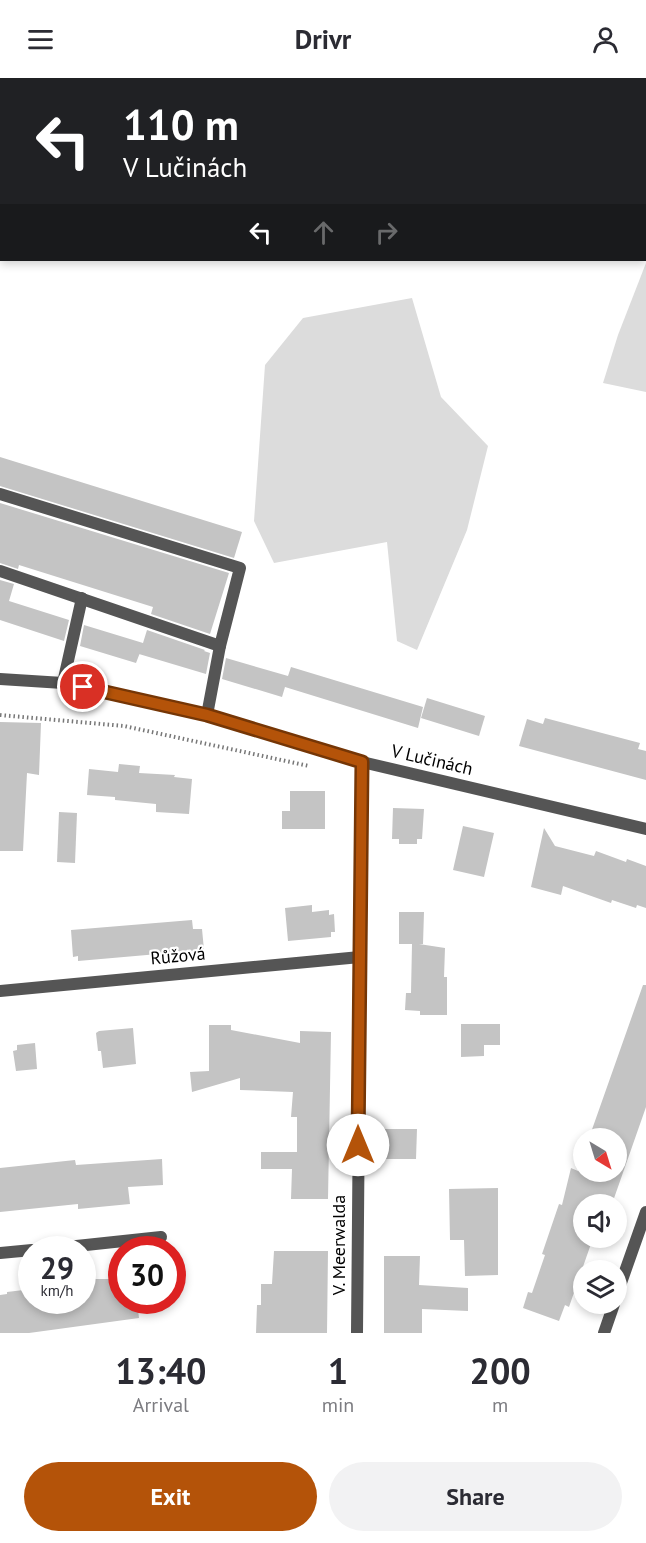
<!DOCTYPE html>
<html lang="en">
<head>
<meta charset="utf-8">
<style>
  :root { --surface:#fff; --page:#f2f2f3; --text:#2b2b33; --muted:#7c7c81; --accent:#b45309 }
  body { margin:0; font-family:"PT Sans",sans-serif; background:var(--page); color:var(--text); height:100vh; display:flex; flex-direction:column; font-size:22px; white-space:nowrap }
  * { box-sizing:border-box; margin:0 }
  p { font-size:20px; color:var(--muted) }
  .icon { flex:none; width:33px; height:33px; fill:none; stroke:currentColor; stroke-width:2; stroke-linecap:round; stroke-linejoin:round }
  .map { position:relative; height:1255px; overflow:hidden }
  .panel { display:flex; flex-direction:column; background:var(--surface); flex:1 }
  .panel>* { flex:none }
  .top-card { position:absolute; left:0px; top:0px; width:646px; height:183px; box-shadow:0 3px 9px #0003; background:#202124; color:#fff; overflow:hidden }
  .needle { width:39px; rotate:142deg }
  .fabs { position:absolute; left:573px; top:1050px; display:grid; gap:12px }
  .fabs a { display:grid; place-items:center; width:54px; height:54px; border-radius:50%; background:var(--surface); box-shadow:0 3px 9px #0003; font-size:30px }
  .speed { position:absolute; left:18px; top:1158px; display:flex; gap:12px; font-size:30px; font-weight:700; text-align:center }
  .speed>* { display:grid; place-content:center; width:78px; height:78px; border-radius:50%; background:var(--surface); box-shadow:0 3px 9px #0003; line-height:1 }
  .speed small { font-size:15px; font-weight:400 }
  .speed .limit { border:9px solid #d22; background:#fff; color:#111 }
  .pin { position:absolute; display:grid; place-items:center; width:51px; height:51px; color:#fff; margin:-26px; border:3px solid #fff; border-radius:50%; box-shadow:0 2px 6px #0007 }
  .me { position:absolute; width:66px; margin:-33px; rotate:0deg; stroke-linejoin:round; filter:drop-shadow(0 0 4px #0008) }
  .turn { display:flex; align-items:center; gap:21px; height:126px; padding:0 24px; font-size:27px }
  .turn .icon { width:78px; height:78px; stroke-width:2.5 }
  .turn b { display:block; font-size:42px; line-height:51px }
  .lanes { display:flex; align-items:center; height:57px; padding:0 24px; background:#0003; justify-content:center; gap:30px; direction:ltr }
  .lanes .off { opacity:.35 }
  .eta { display:flex; justify-content:space-evenly; align-items:center; height:102px; text-align:center }
  .eta b { font-size:36px; font-weight:800; line-height:42px }
  .button { display:flex; gap:12px; margin-top:auto; padding:12px 24px }
  .button a { flex:1; height:69px; border-radius:36px; background:var(--accent); color:#fff; font-size:24px; font-weight:800; line-height:69px; text-align:center }
  .button a+a { background:var(--page); color:var(--text) }
  header { display:flex; justify-content:space-between; align-items:center; height:78px; padding:0 24px; background:var(--surface); font-size:27px; font-weight:800 }
  .map>svg:first-child { display:block }
</style>
</head>
<body>
<header><svg class="icon" aria-label="menu" viewBox="0 0 24 24"><path d="M4 6h16M4 12h16M4 18h16"/></svg>Drivr<svg class="icon" aria-label="person" viewBox="0 0 24 24"><circle cx="12" cy="8" r="4"/><path d="M4 21q1-7 8-7t8 7"/></svg></header>
<div class="map">
<svg width="646" height="1255" viewBox="0 0 646 1255">
  <rect width="100%" height="100%" fill="#fff"/>
  <g fill="#dcdcdc">
    <path d="M 646,185 L 646,314 L 603,305 L 618,257 Z"/>
    <path d="M 412,220 L 441,319 L 488,368 L 467,452 L 417,572 L 397,563 L 387,464 L 274,485 L 254,443 L 265,287 L 303,240 Z"/>
  </g>
  <g fill="#c4c4c4">
    <path d="M 0,379 L 242,454 L 234,480 L 0,408 Z"/>
    <path d="M 0,425 L 229,495 L 210,556 L 151,536 L 153,529 L 19,487 L 18,491 L 0,485 Z"/>
    <path d="M 0,502 L 14,506 L 9,523 L 69,542 L 64,563 L 0,542 Z"/>
    <path d="M 84,547 L 143,565 L 147,552 L 205,572 L 204,573 L 210,575 L 206,596 L 139,576 L 141,572 L 136,585 L 80,568 Z"/>
    <path d="M 226,580 L 288,598 L 286,604 L 291,589 L 423,629 L 418,650 L 285,609 L 282,619 L 222,601 Z"/>
    <path d="M 427,620 L 485,638 L 479,658 L 421,640 Z"/>
    <path d="M 545,640 L 640,665 L 638,671 L 646,673 L 646,702 L 519,668 L 527,641 L 543,646 Z"/>
    <path d="M 0,644 L 41,645 L 39,697 L 27,695 L 23,773 L 0,773 Z"/>
    <path d="M 119,686 L 140,688 L 139,695 L 175,697 L 174,699 L 192,701 L 189,736 L 156,734 L 156,726 L 115,722 L 115,719 L 87,717 L 89,691 L 118,694 Z"/>
    <path d="M 290,713 L 325,713 L 325,751 L 282,751 L 282,733 L 290,733 Z"/>
    <path d="M 393,730 L 424,731 L 422,761 L 417,761 L 417,766 L 399,766 L 399,761 L 392,761 Z"/>
    <path d="M 59,734 L 77,735 L 75,785 L 57,784 Z"/>
    <path d="M 463,748 L 494,755 L 484,799 L 453,792 Z"/>
    <path d="M 544,750 L 555,768 L 594,778 L 596,773 L 626,784 L 627,781 L 646,788 L 646,830 L 637,827 L 636,830 L 612,822 L 611,825 L 563,808 L 561,817 L 531,809 Z"/>
    <path d="M 312,827 L 312,834 L 329,832 L 329,837 L 334,836 L 335,854 L 331,854 L 331,859 L 288,863 L 285,830 Z"/>
    <path d="M 399,834 L 424,834 L 423,866 L 419,866 L 445,870 L 444,899 L 447,899 L 447,937 L 420,937 L 420,933 L 405,932 L 406,915 L 411,915 L 412,866 L 399,866 Z"/>
    <path d="M 192,842 L 193,851 L 202,851 L 204,872 L 78,883 L 78,878 L 73,879 L 71,852 Z"/>
    <path d="M 643,907 L 646,907 L 646,1029 L 612,1126 L 584,1126 L 584,1160 L 593,1160 L 569,1229 L 565,1227 L 559,1243 L 523,1230 L 528,1214 L 532,1215 L 545,1177 L 542,1176 L 559,1126 L 562,1127 L 571,1090 L 578,1093 L 584,1076 L 584,1094 L 616,1094 L 616,1060 L 589,1060 Z"/>
    <path d="M 461,946 L 500,946 L 500,967 L 484,967 L 484,978 L 461,979 Z"/>
    <path d="M 209,947 L 231,947 L 231,952 L 300,965 L 300,953 L 331,954 L 328,1121 L 291,1121 L 292,1091 L 261,1091 L 261,1074 L 297,1074 L 297,1039 L 291,1039 L 293,1014 L 240,1012 L 240,1000 L 192,1014 L 190,994 L 209,993 Z"/>
    <path d="M 133,950 L 136,986 L 103,990 L 101,973 L 98,973 L 96,955 L 99,953 Z"/>
    <path d="M 35,965 L 37,991 L 16,993 L 13,973 L 17,972 L 17,967 Z"/>
    <path d="M 385,1051 L 417,1051 L 416,1081 L 385,1081 Z"/>
    <path d="M 162,1081 L 163,1107 L 128,1109 L 130,1126 L 78,1131 L 78,1126 L 0,1134 L 0,1090 L 75,1082 L 76,1087 Z"/>
    <path d="M 498,1110 L 498,1197 L 465,1198 L 464,1162 L 450,1162 L 449,1111 Z"/>
    <path d="M 274,1173 L 328,1173 L 327,1255 L 256,1255 L 257,1227 L 261,1227 L 261,1206 L 272,1206 Z"/>
    <path d="M 384,1178 L 420,1178 L 419,1207 L 468,1210 L 468,1233 L 422,1231 L 422,1255 L 384,1255 Z"/>
    <path d="M 82,1201 L 122,1201 L 122,1222 L 137,1222 L 139,1240 L 29,1255 L 0,1255 L 0,1217 L 7,1216 L 7,1214 L 32,1211 L 32,1222 L 82,1222 Z"/>
  </g>
  <g fill="none" stroke-linecap="round" stroke-linejoin="round">
    <g stroke="#777" stroke-width="4" stroke-dasharray="1.5 3" stroke-linecap="butt">
      <path d="M 162,0 L 163,2"/>
      <path d="M 0,637 L 124,648 L 309,688"/>
    </g>
    <g stroke="#555" stroke-width="12">
      <path d="M 0,416 L 240,490 L 220,568 L 207,637"/>
      <path d="M 0,493 L 220,568"/>
      <path d="M 63,605 L 82,520"/>
    </g>
    <g stroke="#555" stroke-width="12">
      <path d="M 214,0 L 214,2"/>
      <path d="M 499,2 L 499,0"/>
      <path d="M 0,601 L 63,605 L 207,637 L 362,684 L 646,751"/>
      <path d="M 0,913 L 360,879"/>
      <path d="M 39,1172 L 161,1159"/>
      <path d="M 0,1175 L 32,1172"/>
      <path d="M 616,1219 L 646,1134"/>
      <path d="M 357,1255 L 362,684"/>
      <path d="M 604,1255 L 614,1226"/>
    </g>
  </g>
  <g fill="none" stroke-linecap="round" stroke-linejoin="round">
    <defs>
      <path id="route" d="M 83,609 L 207,637 L 362,684 L 358,1067"/>
    </defs>
    <use href="#route" stroke="#753606" stroke-width="15"/>
    <use href="#route" stroke="#b45309" stroke-width="10"/>
  </g>
  <g text-anchor="middle" stroke-width="4.5" stroke-linejoin="round" paint-order="stroke">
    <g font-size="18" fill="#000" stroke="#fff">
      <text transform="translate(432 682) rotate(13)" y="6">V Lučinách</text>
      <text transform="translate(178 878) rotate(-5)" y="6">Růžová</text>
      <text transform="translate(339 1167) rotate(-90)" y="6">V. Meerwalda</text>
    </g>
  </g>
</svg>
<div class="fabs">
<a><svg class="needle" viewBox="-14 -14 28 28"><path d="M0-13l5 13h-10z" fill="#e53935"/><path d="M0 13l5-13h-10z" fill="#7c7c81"/></svg></a>
<a><svg class="icon" aria-label="sound" viewBox="0 0 24 24"><path d="M4 9h4l5-4v14l-5-4H4zM17 9q2 3 0 6"/></svg></a>
<a><svg class="icon" aria-label="layers" viewBox="0 0 24 24"><path d="M12 4l9 5-9 5-9-5zM3 14l9 5 9-5"/></svg></a>
</div>
<div class="speed"><div>29<small>km/h</small></div><div class="limit">30</div></div>
<div class="pin" style="left:83px;top:609px;background:#d93025"><svg class="icon" aria-label="arrive" viewBox="0 0 24 24"><path d="M6 21V4h12l-3 4 3 4H6"/></svg></div>
<svg class="me" style="left:358px;top:1067px" viewBox="-20 -20 40 40"><circle r="19" fill="#fff"/><path d="M0-13L10 11 0 6-10 11z" fill="#b45309"/></svg>
<div class="top-card">
<div class="turn"><svg class="icon" aria-label="left" viewBox="0 0 24 24"><path d="M17 20v-9H6M10 6l-5 5 5 5"/></svg><div><b>110 m</b>V Lučinách</div></div>
<div class="lanes"><svg class="icon" aria-label="left" viewBox="0 0 24 24"><path d="M17 20v-9H6M10 6l-5 5 5 5"/></svg><svg class="icon off" aria-label="ahead" viewBox="0 0 24 24"><path d="M12 20V5M6 11l6-6 6 6"/></svg><svg class="icon off" aria-label="right" viewBox="0 0 24 24"><path d="M7 20v-9h11M14 6l5 5-5 5"/></svg></div>
</div>
</div>
<section class="panel">
<div class="eta">
<div><b>13:40</b><p>Arrival</p></div>
<div><b>1</b><p>min</p></div>
<div><b>200</b><p>m</p></div>
</div>
<div class="button"><a>Exit</a><a>Share</a></div>
</section>
</body>
</html>
